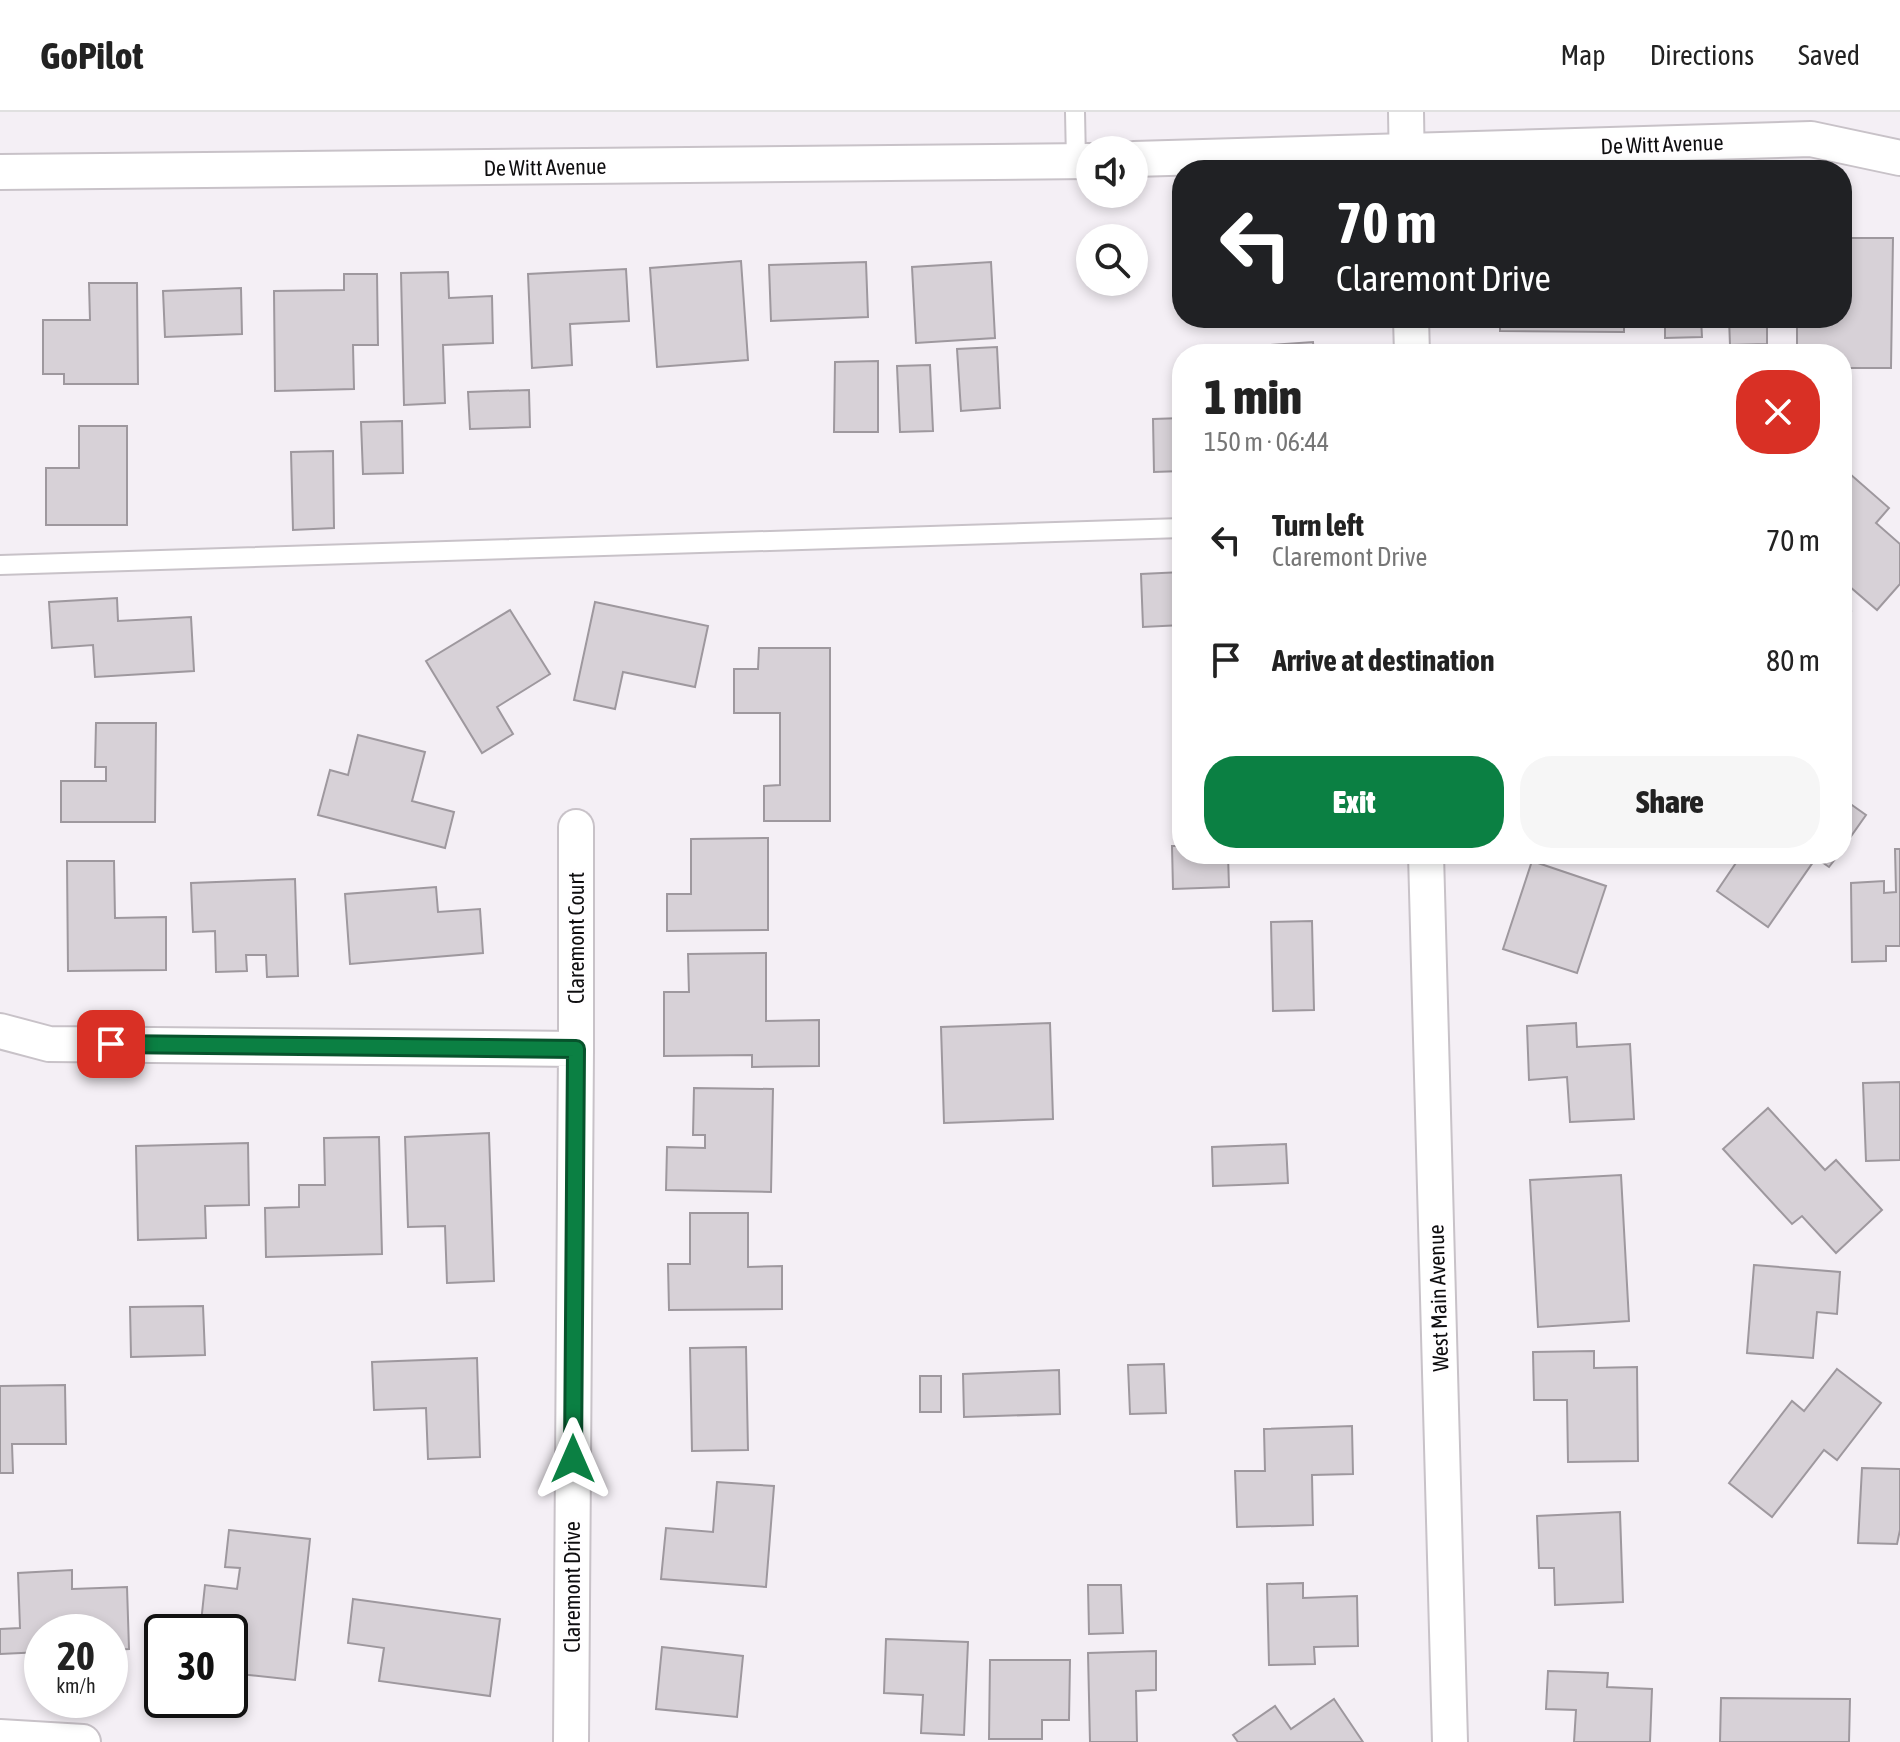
<!DOCTYPE html>
<html lang="en">
<head>
<meta charset="utf-8">
<style>
  :root { --surface:#fff; --page:#f6f6f6; --text:#222; --muted:#767676; --line:#e0e0e0; --accent:#0b8043 }
  body { margin:0; font-family:"Asap Condensed",sans-serif; background:var(--page); color:var(--text); height:100vh; display:flex; flex-direction:column; font-size:30px; white-space:nowrap }
  * { box-sizing:border-box; margin:0 }
  p { font-size:26px; color:var(--muted) }
  .icon { flex:none; width:44px; height:44px; fill:none; stroke:currentColor; stroke-width:2; stroke-linecap:round; stroke-linejoin:round }
  .map { position:relative; flex:1; overflow:hidden }
  .details { position:absolute; left:1172px; top:232px; width:680px; height:520px; display:flex; flex-direction:column; background:var(--surface); border-radius:32px; box-shadow:0 4px 12px #0003 }
  .details>* { flex:none }
  .top-card { position:absolute; left:1172px; top:48px; width:680px; height:168px; border-radius:32px; box-shadow:0 4px 12px #0003; background:#202124; color:#fff; overflow:hidden }
  .tools { position:absolute; left:1076px; top:24px; display:grid; gap:16px }
  .tools a { display:grid; place-items:center; width:72px; height:72px; border-radius:50%; background:var(--surface); box-shadow:0 4px 12px #0003; font-size:40px }
  .speed { position:absolute; left:24px; top:1502px; display:flex; gap:16px; font-size:40px; font-weight:700; text-align:center }
  .speed>* { display:grid; place-content:center; width:104px; height:104px; border-radius:50%; background:var(--surface); box-shadow:0 4px 12px #0003; line-height:1 }
  .speed small { font-size:20px; font-weight:400 }
  .speed .limit { border:4px solid #111; border-radius:12px; background:#fff; color:#111 }
  .pin { position:absolute; display:grid; place-items:center; width:68px; height:68px; color:#fff; margin:-34px; border-radius:16px; box-shadow:0 4px 12px #0006 }
  .me { position:absolute; width:88px; margin:-44px; rotate:0deg; stroke-linejoin:round; filter:drop-shadow(0 0 6px #0008) }
  .turn { display:flex; align-items:center; gap:28px; height:168px; padding:0 32px; font-size:36px }
  .turn .icon { width:104px; height:104px; stroke-width:2.5 }
  .turn b { display:block; font-size:56px; line-height:68px }
  .round { display:grid; place-items:center; flex:none; width:84px; height:84px; border-radius:32px; background:var(--page) }
  .overview { display:flex; align-items:center; justify-content:space-between; height:136px; padding:0 32px }
  h1 { font-size:48px; font-weight:800; line-height:60px }
  .primary-button { display:flex; gap:16px; margin-top:auto; padding:16px 32px }
  .primary-button a { flex:1; height:92px; border-radius:32px; background:var(--accent); color:#fff; font-size:32px; font-weight:800; line-height:92px; text-align:center }
  .primary-button a+a { background:var(--page); color:var(--text) }
  ul { padding:0; list-style:none }
  li { display:flex; align-items:center; gap:24px; height:120px; padding:0 32px }
  li div { flex:1 }
  li b { display:block; font-size:30px }
  li em { font-style:normal }
  header { display:flex; align-items:center; gap:48px; box-sizing:border-box; height:112px; padding:0 40px; background:var(--surface); border-bottom:2px solid var(--line) }
  header strong { font-size:38px }
  nav { display:flex; gap:44px; margin-inline-start:auto; font-size:28px }
  .map>svg:first-child { display:block }
</style>
</head>
<body>
<header>
<strong>GoPilot</strong>
<nav><a>Map</a><a>Directions</a><a>Saved</a></nav>
</header>
<div class="map">
<svg width="1900" height="1630" viewBox="0 0 1900 1630">
  <rect width="100%" height="100%" fill="#f4eff5"/>
  <g fill="#d7d1d7" stroke="#9e989e" stroke-width="2">
    <path d="M 1848,126 L 1893,126 L 1891,256 L 1842,256 L 1842,242 L 1797,242 L 1797,206 L 1842,206 L 1842,163 L 1847,163 Z"/>
    <path d="M 741,149 L 748,248 L 657,255 L 650,156 Z"/>
    <path d="M 866,150 L 868,205 L 771,209 L 769,153 Z"/>
    <path d="M 991,150 L 995,226 L 916,231 L 912,155 Z"/>
    <path d="M 626,157 L 629,209 L 570,212 L 572,253 L 532,256 L 528,162 Z"/>
    <path d="M 448,160 L 449,186 L 492,184 L 493,231 L 443,233 L 445,291 L 404,293 L 401,161 Z"/>
    <path d="M 344,162 L 377,162 L 378,233 L 353,233 L 354,277 L 275,279 L 274,179 L 344,178 Z"/>
    <path d="M 89,171 L 137,171 L 138,272 L 64,272 L 64,262 L 43,262 L 43,208 L 90,208 Z"/>
    <path d="M 241,176 L 242,222 L 165,225 L 163,179 Z"/>
    <path d="M 1207,206 L 1313,206 L 1313,209 L 1207,215 Z"/>
    <path d="M 1500,206 L 1624,206 L 1624,220 L 1500,219 Z"/>
    <path d="M 1665,206 L 1701,206 L 1702,225 L 1665,226 Z"/>
    <path d="M 1729,206 L 1767,206 L 1767,232 L 1730,233 Z"/>
    <path d="M 1313,230 L 1314,242 L 1227,242 L 1227,236 Z"/>
    <path d="M 997,235 L 1000,296 L 961,299 L 957,237 Z"/>
    <path d="M 878,249 L 878,320 L 834,320 L 835,250 Z"/>
    <path d="M 930,253 L 933,319 L 900,320 L 897,254 Z"/>
    <path d="M 529,278 L 530,315 L 470,317 L 468,280 Z"/>
    <path d="M 1182,306 L 1182,359 L 1154,360 L 1153,307 Z"/>
    <path d="M 402,309 L 403,361 L 363,362 L 361,310 Z"/>
    <path d="M 79,314 L 127,314 L 127,413 L 46,413 L 46,356 L 79,356 Z"/>
    <path d="M 333,339 L 334,416 L 293,418 L 291,340 Z"/>
    <path d="M 1842,355 L 1889,396 L 1876,411 L 1900,432 L 1900,472 L 1877,498 L 1842,468 Z"/>
    <path d="M 1182,460 L 1182,513 L 1143,515 L 1141,462 Z"/>
    <path d="M 117,486 L 118,509 L 191,505 L 194,559 L 95,565 L 93,533 L 52,536 L 49,490 Z"/>
    <path d="M 595,490 L 708,514 L 695,575 L 623,560 L 615,597 L 574,588 Z"/>
    <path d="M 1842,491 L 1851,499 L 1842,510 Z"/>
    <path d="M 510,498 L 550,562 L 497,595 L 513,622 L 482,641 L 426,549 Z"/>
    <path d="M 759,536 L 830,536 L 830,709 L 764,709 L 764,674 L 780,673 L 780,601 L 734,601 L 734,557 L 758,557 Z"/>
    <path d="M 96,611 L 156,611 L 155,710 L 61,710 L 61,669 L 106,669 L 106,655 L 95,655 Z"/>
    <path d="M 358,623 L 425,640 L 412,689 L 454,700 L 445,736 L 318,703 L 330,658 L 348,663 Z"/>
    <path d="M 1842,686 L 1866,703 L 1842,737 Z"/>
    <path d="M 768,726 L 768,818 L 667,819 L 667,782 L 691,782 L 691,727 Z"/>
    <path d="M 1172,734 L 1182,734 L 1182,742 L 1228,742 L 1229,775 L 1173,777 Z"/>
    <path d="M 1895,737 L 1900,737 L 1900,834 L 1886,834 L 1886,849 L 1852,850 L 1851,771 L 1884,769 L 1884,781 L 1896,780 Z"/>
    <path d="M 1742,742 L 1839,742 L 1829,755 L 1816,746 L 1768,815 L 1717,779 Z"/>
    <path d="M 67,749 L 114,749 L 115,806 L 166,805 L 166,858 L 68,859 Z"/>
    <path d="M 1532,749 L 1606,774 L 1577,861 L 1503,837 Z"/>
    <path d="M 295,767 L 298,864 L 267,865 L 266,843 L 246,843 L 247,859 L 216,860 L 215,819 L 193,820 L 191,771 Z"/>
    <path d="M 436,775 L 438,800 L 480,797 L 483,841 L 350,852 L 345,782 Z"/>
    <path d="M 1312,809 L 1314,898 L 1273,899 L 1271,810 Z"/>
    <path d="M 766,841 L 766,909 L 819,908 L 819,954 L 752,955 L 752,943 L 664,944 L 664,880 L 689,880 L 688,842 Z"/>
    <path d="M 1050,911 L 1053,1007 L 944,1011 L 941,915 Z"/>
    <path d="M 1576,911 L 1577,935 L 1630,932 L 1634,1007 L 1570,1010 L 1567,965 L 1529,968 L 1527,914 Z"/>
    <path d="M 1900,970 L 1900,1048 L 1866,1049 L 1863,971 Z"/>
    <path d="M 694,976 L 773,977 L 771,1080 L 666,1078 L 667,1035 L 705,1036 L 705,1023 L 693,1023 Z"/>
    <path d="M 1768,996 L 1825,1058 L 1836,1048 L 1882,1098 L 1836,1141 L 1802,1104 L 1792,1112 L 1723,1037 Z"/>
    <path d="M 489,1021 L 494,1169 L 447,1171 L 445,1114 L 408,1115 L 405,1025 Z"/>
    <path d="M 379,1025 L 382,1142 L 266,1145 L 265,1096 L 299,1095 L 299,1073 L 325,1073 L 324,1026 Z"/>
    <path d="M 248,1031 L 249,1093 L 205,1094 L 206,1126 L 138,1128 L 136,1034 Z"/>
    <path d="M 1286,1032 L 1288,1071 L 1213,1074 L 1212,1035 Z"/>
    <path d="M 1621,1063 L 1629,1209 L 1538,1215 L 1530,1068 Z"/>
    <path d="M 690,1101 L 748,1101 L 748,1155 L 782,1154 L 782,1197 L 669,1198 L 668,1152 L 690,1152 Z"/>
    <path d="M 1754,1153 L 1840,1160 L 1837,1202 L 1817,1200 L 1813,1246 L 1747,1241 Z"/>
    <path d="M 203,1194 L 205,1243 L 131,1245 L 130,1195 Z"/>
    <path d="M 746,1235 L 748,1338 L 692,1339 L 690,1236 Z"/>
    <path d="M 1594,1239 L 1594,1256 L 1637,1255 L 1638,1349 L 1568,1350 L 1567,1288 L 1534,1288 L 1533,1240 Z"/>
    <path d="M 477,1246 L 480,1345 L 428,1347 L 426,1296 L 374,1298 L 372,1250 Z"/>
    <path d="M 1164,1252 L 1166,1301 L 1130,1302 L 1128,1253 Z"/>
    <path d="M 1837,1257 L 1881,1291 L 1837,1348 L 1824,1338 L 1772,1405 L 1729,1371 L 1792,1289 L 1804,1299 Z"/>
    <path d="M 1059,1258 L 1060,1302 L 964,1305 L 963,1262 Z"/>
    <rect x="920" y="1264" width="21" height="36"/>
    <path d="M 65,1273 L 66,1332 L 12,1332 L 13,1361 L 0,1361 L 0,1274 Z"/>
    <path d="M 1352,1314 L 1353,1362 L 1312,1363 L 1313,1413 L 1237,1415 L 1235,1359 L 1265,1359 L 1264,1317 Z"/>
    <path d="M 1862,1356 L 1900,1357 L 1900,1418 L 1897,1432 L 1858,1431 Z"/>
    <path d="M 717,1370 L 774,1374 L 766,1475 L 661,1467 L 666,1416 L 713,1420 Z"/>
    <path d="M 1620,1400 L 1623,1490 L 1555,1493 L 1554,1456 L 1539,1456 L 1537,1404 Z"/>
    <path d="M 229,1418 L 310,1427 L 295,1568 L 230,1561 L 230,1520 L 200,1520 L 205,1473 L 237,1477 L 240,1456 L 225,1455 Z"/>
    <path d="M 72,1458 L 72,1477 L 127,1475 L 129,1537 L 110,1538 L 110,1520 L 42,1520 L 42,1540 L 0,1542 L 0,1517 L 20,1516 L 18,1461 Z"/>
    <path d="M 1303,1471 L 1303,1486 L 1357,1484 L 1358,1534 L 1314,1535 L 1315,1552 L 1269,1553 L 1267,1472 Z"/>
    <path d="M 1088,1473 L 1121,1473 L 1123,1521 L 1089,1522 Z"/>
    <path d="M 353,1487 L 500,1507 L 490,1584 L 379,1569 L 384,1536 L 348,1531 Z"/>
    <path d="M 886,1527 L 968,1530 L 964,1623 L 921,1621 L 923,1583 L 884,1581 Z"/>
    <path d="M 662,1535 L 743,1544 L 737,1605 L 656,1597 Z"/>
    <path d="M 1156,1539 L 1156,1578 L 1136,1579 L 1137,1630 L 1090,1630 L 1088,1541 Z"/>
    <path d="M 990,1548 L 1070,1548 L 1069,1608 L 1042,1608 L 1042,1627 L 989,1627 Z"/>
    <path d="M 1548,1559 L 1608,1561 L 1607,1575 L 1652,1577 L 1650,1630 L 1574,1630 L 1576,1598 L 1546,1597 Z"/>
    <path d="M 1721,1586 L 1850,1587 L 1849,1630 L 1720,1630 Z"/>
    <path d="M 1334,1587 L 1363,1630 L 1238,1630 L 1233,1623 L 1275,1594 L 1291,1617 Z"/>
  </g>
  <g fill="none" stroke-linecap="round" stroke-linejoin="round">
    <defs>
      <g id="service">
        <path d="M 1075,0 L 1076,49"/>
        <path d="M 0,453 L 1182,416"/>
      </g>
      <g id="minor">
        <path d="M 1406,0 L 1407,58"/>
        <path d="M 1134,47 L 1811,27 L 1900,46"/>
        <path d="M 0,60 L 1090,49"/>
        <path d="M 1411,206 L 1412,242"/>
        <path d="M 576,715 L 576,937"/>
        <path d="M 1426,742 L 1450,1630"/>
        <path d="M 0,919 L 49,932 L 576,937 L 571,1630"/>
        <path d="M 0,1625 L 83,1630"/>
      </g>
    </defs>
    <use href="#service" stroke="#c8c2c8" stroke-width="22"/>
    <use href="#minor" stroke="#c8c2c8" stroke-width="38"/>
    <use href="#service" stroke="#fff" stroke-width="18"/>
    <use href="#minor" stroke="#fff" stroke-width="34"/>
  </g>
  <g fill="none" stroke-linecap="round" stroke-linejoin="round">
    <defs>
      <path id="route" d="M 111,932 L 576,937 L 573,1347"/>
    </defs>
    <use href="#route" stroke="#07532c" stroke-width="20"/>
    <use href="#route" stroke="#0b8043" stroke-width="14"/>
  </g>
  <g text-anchor="middle" stroke-width="7" stroke-linejoin="round" paint-order="stroke">
    <g font-size="22" fill="#0e0d0f" stroke="#fffeff">
      <text transform="translate(1662 32) rotate(-2)" y="8">De Witt Avenue</text>
      <text transform="translate(545 55) rotate(-1)" y="8">De Witt Avenue</text>
      <text transform="translate(576 826) rotate(-90)" y="8">Claremont Court</text>
      <text transform="translate(1438 1186) rotate(-92)" y="8">West Main Avenue</text>
      <text transform="translate(572 1475) rotate(-90)" y="8">Claremont Drive</text>
    </g>
  </g>
</svg>
<div class="tools">
<a><svg class="icon" aria-label="sound" viewBox="0 0 24 24"><path d="M4 9h4l5-4v14l-5-4H4zM17 9q2 3 0 6"/></svg></a>
<a><svg class="icon" aria-label="search" viewBox="0 0 24 24"><circle cx="10" cy="10" r="6"/><path d="M15 15l6 6"/></svg></a>
</div>
<div class="speed"><div>20<small>km/h</small></div><div class="limit">30</div></div>
<div class="pin" style="left:111px;top:932px;background:#d93025"><svg class="icon" aria-label="arrive" viewBox="0 0 24 24"><path d="M6 21V4h12l-3 4 3 4H6"/></svg></div>
<svg class="me" style="left:573px;top:1347px" viewBox="-20 -20 40 40"><path d="M0-17L14 15 0 8-14 15z" fill="#0b8043" stroke="#fff" stroke-width="4"/></svg>
<div class="top-card">
<div class="turn"><svg class="icon" aria-label="left" viewBox="0 0 24 24"><path d="M17 20v-9H6M10 6l-5 5 5 5"/></svg><div><b>70 m</b>Claremont Drive</div></div>
</div>
<section class="details">
<div class="overview"><div><h1>1 min</h1><p>150 m · 06:44</p></div><a class="round" style="background:#d93025;color:#fff"><svg class="icon" aria-label="close" viewBox="0 0 24 24"><path d="M6 6l12 12M18 6L6 18"/></svg></a></div>
<ul>
<li><svg class="icon" aria-label="left" viewBox="0 0 24 24"><path d="M17 20v-9H6M10 6l-5 5 5 5"/></svg><div><b>Turn left</b><p>Claremont Drive</p></div><em>70 m</em></li>
<li><svg class="icon" aria-label="arrive" viewBox="0 0 24 24"><path d="M6 21V4h12l-3 4 3 4H6"/></svg><div><b>Arrive at destination</b></div><em>80 m</em></li>
</ul>
<div class="primary-button"><a>Exit</a><a>Share</a></div>
</section>
</div>
</body>
</html>
